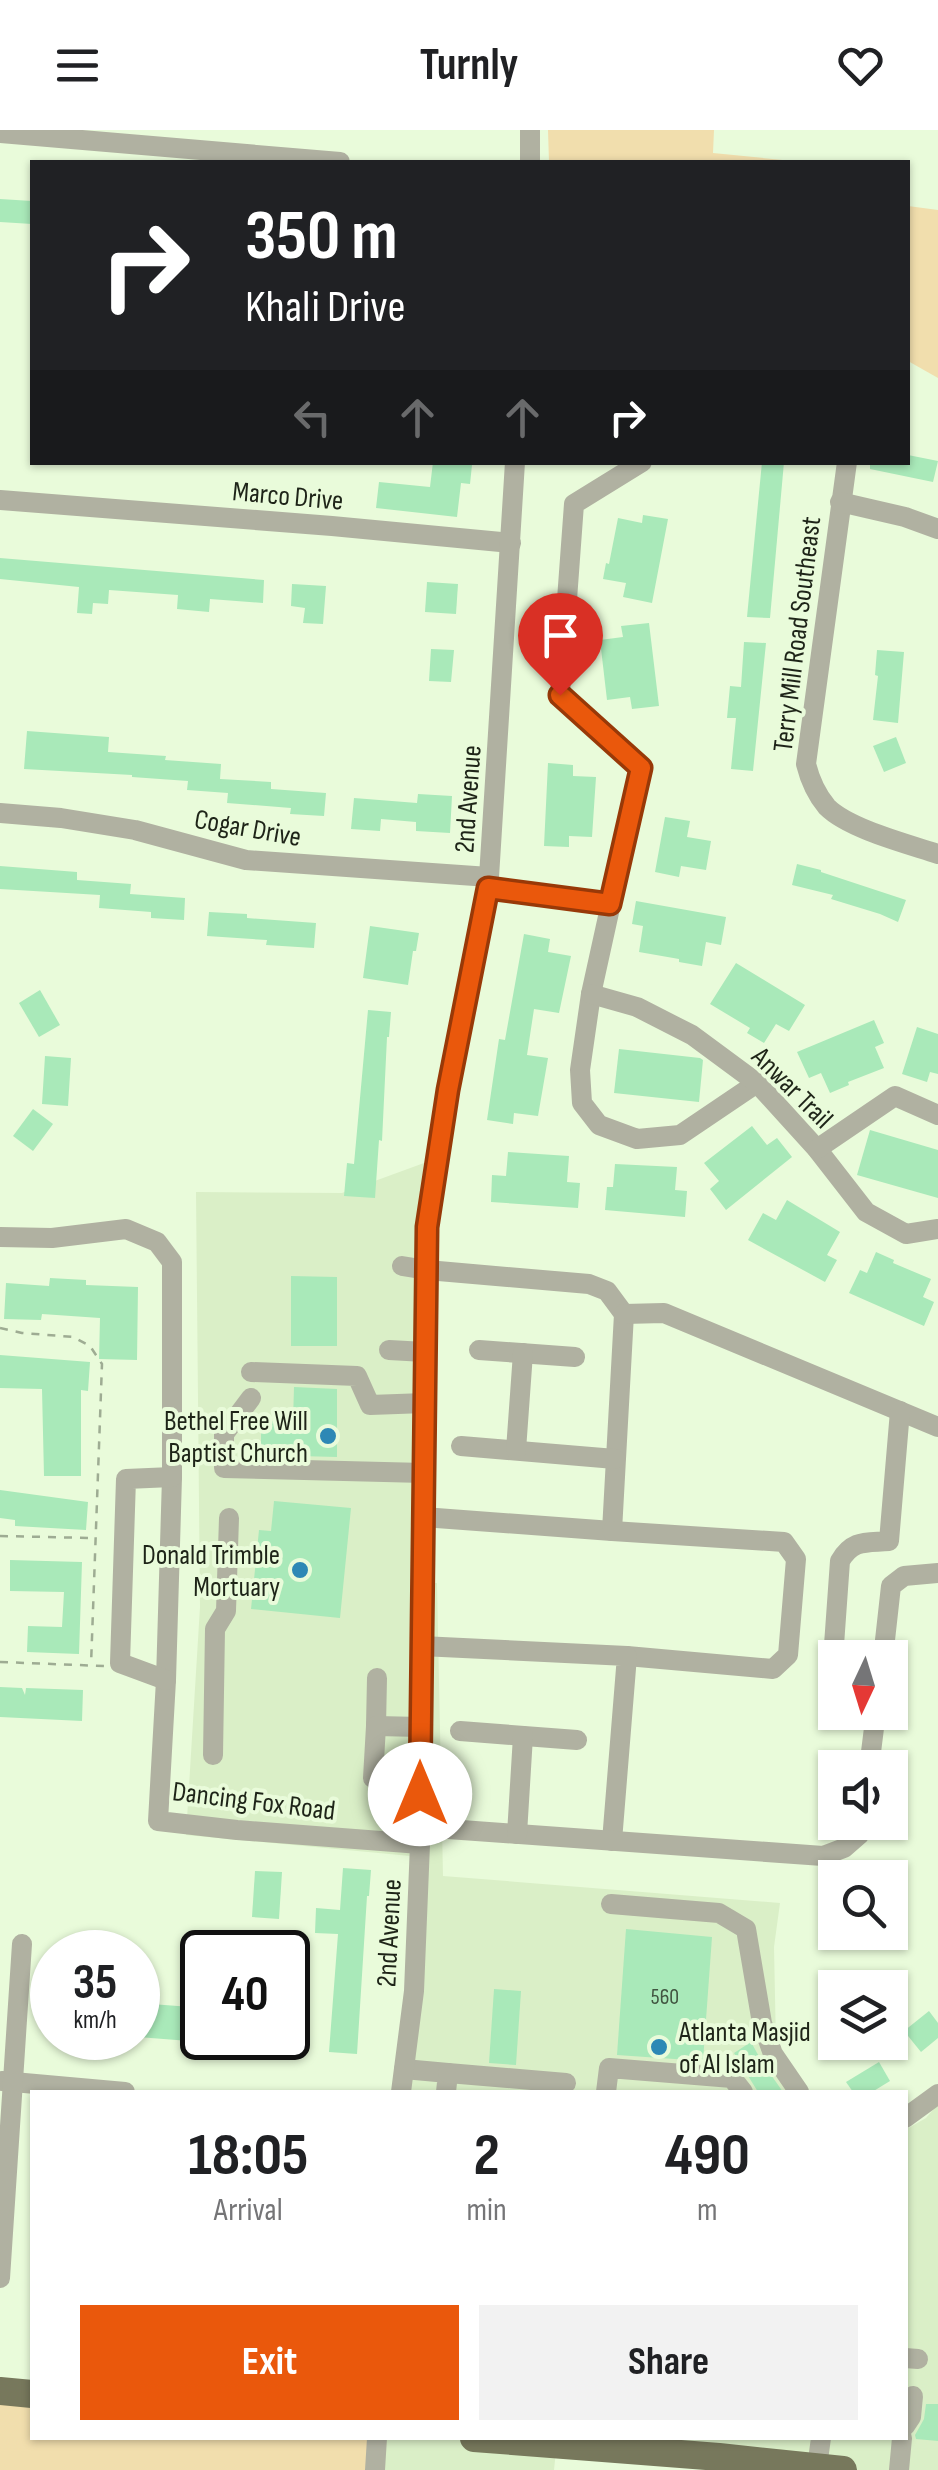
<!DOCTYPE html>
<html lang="en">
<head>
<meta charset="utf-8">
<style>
  :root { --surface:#fff; --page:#f2f2f2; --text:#202124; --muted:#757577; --accent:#ea580c }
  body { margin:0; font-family:"Sofia Sans Condensed",sans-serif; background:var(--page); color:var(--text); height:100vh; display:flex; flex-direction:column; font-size:38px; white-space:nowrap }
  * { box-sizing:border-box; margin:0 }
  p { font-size:32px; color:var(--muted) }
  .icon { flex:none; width:55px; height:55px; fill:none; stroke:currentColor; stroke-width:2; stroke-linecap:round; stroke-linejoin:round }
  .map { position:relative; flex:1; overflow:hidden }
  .panel { position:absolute; left:30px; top:1960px; width:878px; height:350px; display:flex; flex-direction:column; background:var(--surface); border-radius:0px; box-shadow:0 2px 8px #0004 }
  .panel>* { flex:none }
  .top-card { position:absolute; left:30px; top:30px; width:880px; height:305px; border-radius:0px; box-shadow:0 2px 8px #0004; background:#202124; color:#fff; overflow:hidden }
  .needle { width:65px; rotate:184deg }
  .buttons { position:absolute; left:818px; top:1510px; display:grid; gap:20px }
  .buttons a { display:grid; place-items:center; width:90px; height:90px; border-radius:0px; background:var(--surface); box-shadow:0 2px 8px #0004; font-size:50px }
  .speed { position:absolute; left:30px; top:1800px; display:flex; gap:20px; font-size:50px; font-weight:700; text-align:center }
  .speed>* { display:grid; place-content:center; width:130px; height:130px; border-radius:50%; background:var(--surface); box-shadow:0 2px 8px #0004; line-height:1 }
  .speed small { font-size:25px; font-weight:400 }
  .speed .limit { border:5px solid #111; border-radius:15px; background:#fff; color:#111 }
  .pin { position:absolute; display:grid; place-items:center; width:85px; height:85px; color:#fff; margin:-102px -42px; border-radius:50% 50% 50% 0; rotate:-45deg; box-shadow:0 0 10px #0007 }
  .pin .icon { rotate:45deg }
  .me { position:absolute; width:110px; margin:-55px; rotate:0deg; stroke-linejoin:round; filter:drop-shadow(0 0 8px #0008) }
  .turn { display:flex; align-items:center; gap:35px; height:210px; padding:0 50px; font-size:45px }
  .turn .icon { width:130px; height:130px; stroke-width:2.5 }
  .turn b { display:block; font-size:70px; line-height:85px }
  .lanes { display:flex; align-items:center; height:95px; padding:0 50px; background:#0003; justify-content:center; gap:50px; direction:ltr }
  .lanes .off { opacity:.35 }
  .eta { display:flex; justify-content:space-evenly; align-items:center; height:170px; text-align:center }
  .eta b { font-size:60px; font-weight:700; line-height:70px }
  .button { display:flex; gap:20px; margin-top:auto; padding:20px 50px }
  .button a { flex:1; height:115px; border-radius:0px; background:var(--accent); color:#fff; font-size:40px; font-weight:700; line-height:115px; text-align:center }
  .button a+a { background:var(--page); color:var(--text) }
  header { display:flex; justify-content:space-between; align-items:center; height:130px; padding:0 50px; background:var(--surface); font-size:45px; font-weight:700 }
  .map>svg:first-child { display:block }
</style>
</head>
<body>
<header><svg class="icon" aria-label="menu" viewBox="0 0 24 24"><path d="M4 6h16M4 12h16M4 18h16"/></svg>Turnly<svg class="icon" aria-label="heart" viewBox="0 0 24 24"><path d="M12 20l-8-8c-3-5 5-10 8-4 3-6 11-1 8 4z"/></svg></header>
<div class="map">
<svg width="938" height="2340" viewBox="0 0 938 2340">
  <rect width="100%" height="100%" fill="#e9fbda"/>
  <g fill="#daefc7">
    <path d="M 424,1033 L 411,1453 L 437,1453 L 443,1746 L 780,1773 L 774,1817 L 776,1915 L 794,1962 L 395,1962 L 421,1727 L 186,1705 L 200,1477 L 196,1062 L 342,1063 Z"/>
    <path d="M 938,1974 L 938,2340 L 798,2340 L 557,2311 L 554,2340 L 232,2340 L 234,2308 L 905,2308 L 905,2000 L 926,1988 Z"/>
  </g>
  <g fill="#f1dead">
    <path d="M 548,0 L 714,0 L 713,23 L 803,32 L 549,32 Z"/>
    <path d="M 908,76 L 938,80 L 938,248 L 908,231 Z"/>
    <path d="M 0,2260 L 32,2264 L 32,2308 L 374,2308 L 373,2340 L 0,2340 Z"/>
  </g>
  <g fill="#a9e9b9">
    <path d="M 0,69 L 32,71 L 32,94 L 0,92 Z"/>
    <path d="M 908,325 L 938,331 L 933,352 L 870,339 L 870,332 L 908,332 Z"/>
    <path d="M 433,332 L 472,335 L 470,354 L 461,353 L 457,387 L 376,378 L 379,352 L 430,357 Z"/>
    <path d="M 762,332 L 784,332 L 770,488 L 747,487 Z"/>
    <path d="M 643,385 L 668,389 L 652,473 L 623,467 L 626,453 L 603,449 L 606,433 L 609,434 L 618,388 L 642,393 Z"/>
    <path d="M 0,428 L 264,450 L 263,473 L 210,469 L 209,482 L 177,479 L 178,465 L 109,460 L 108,474 L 93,473 L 92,484 L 77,483 L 79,457 L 0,449 Z"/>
    <path d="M 427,452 L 458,454 L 456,484 L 425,482 Z"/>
    <path d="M 292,454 L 326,456 L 323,494 L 303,493 L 305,478 L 291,476 Z"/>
    <path d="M 649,493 L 659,576 L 632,579 L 630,567 L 607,570 L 600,510 L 623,507 L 621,496 Z"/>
    <path d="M 744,512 L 766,513 L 753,641 L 731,639 L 736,588 L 727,588 L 730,556 L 741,557 Z"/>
    <path d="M 431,519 L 454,520 L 451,552 L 429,551 Z"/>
    <path d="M 877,520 L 904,522 L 898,593 L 873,590 L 878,546 L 875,545 Z"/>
    <path d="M 27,601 L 109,607 L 108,622 L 166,626 L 165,630 L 221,634 L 220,649 L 271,652 L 271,659 L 326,663 L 324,686 L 290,684 L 291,678 L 227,673 L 228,663 L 187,660 L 188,651 L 132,647 L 132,645 L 24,639 Z"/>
    <path d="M 896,607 L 906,633 L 884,642 L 873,616 Z"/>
    <path d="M 548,633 L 573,635 L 573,646 L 596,647 L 592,707 L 569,706 L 569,717 L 544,716 Z"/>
    <path d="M 418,664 L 452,666 L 450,703 L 416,701 L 416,692 L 381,689 L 380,701 L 351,699 L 354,668 L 417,673 Z"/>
    <path d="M 665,687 L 690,691 L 687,707 L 711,711 L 706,740 L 681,736 L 679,747 L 655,742 Z"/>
    <path d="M 797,734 L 821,740 L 821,742 L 906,770 L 898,792 L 880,784 L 831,769 L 833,765 L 792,755 Z"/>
    <path d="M 0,736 L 77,742 L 77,750 L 131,754 L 130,764 L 185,768 L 184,790 L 151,788 L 151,782 L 99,778 L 100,765 L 0,759 Z"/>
    <path d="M 636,771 L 726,787 L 721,815 L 706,812 L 702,836 L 679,832 L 679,829 L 639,822 L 643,796 L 632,794 Z"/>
    <path d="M 209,782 L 247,784 L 247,788 L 316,793 L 314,818 L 266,815 L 267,810 L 207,806 Z"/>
    <path d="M 370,796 L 419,803 L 416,821 L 413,821 L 408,855 L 363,848 Z"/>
    <path d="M 524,804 L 550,809 L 548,822 L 571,826 L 559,883 L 534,879 L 527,925 L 548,928 L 538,986 L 514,983 L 513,994 L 487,990 L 499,909 L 505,910 Z"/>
    <path d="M 736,833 L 805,875 L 789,901 L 776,894 L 764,913 L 747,903 L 750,898 L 710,874 Z"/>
    <path d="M 40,860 L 60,895 L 39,907 L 19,873 Z"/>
    <path d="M 368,880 L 391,882 L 389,907 L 387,907 L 382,1011 L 379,1010 L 375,1068 L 344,1066 L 347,1033 L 354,1034 Z"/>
    <path d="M 874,890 L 884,913 L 875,917 L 884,938 L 848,952 L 849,955 L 830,963 L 821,943 L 809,948 L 797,922 Z"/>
    <path d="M 917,897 L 938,904 L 938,944 L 930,942 L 927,952 L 902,944 Z"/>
    <path d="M 619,919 L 700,928 L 703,930 L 699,972 L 614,963 Z"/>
    <path d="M 45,926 L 71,928 L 68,976 L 42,974 Z"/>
    <path d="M 33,979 L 53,994 L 33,1021 L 13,1006 Z"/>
    <path d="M 752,996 L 767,1015 L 777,1008 L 792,1027 L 726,1080 L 710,1059 L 719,1051 L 704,1033 Z"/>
    <path d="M 870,1000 L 938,1020 L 938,1068 L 857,1045 Z"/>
    <path d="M 508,1022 L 569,1026 L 567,1052 L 580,1053 L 578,1078 L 491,1072 L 492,1045 L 506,1046 Z"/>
    <path d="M 615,1034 L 677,1037 L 675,1060 L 687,1061 L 685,1087 L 605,1080 L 607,1057 L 613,1057 Z"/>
    <path d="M 787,1070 L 840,1102 L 827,1125 L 837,1130 L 825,1152 L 748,1110 L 763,1083 L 776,1090 Z"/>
    <path d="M 876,1122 L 894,1130 L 893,1133 L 931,1149 L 923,1167 L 934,1172 L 924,1196 L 849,1163 L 860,1140 L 867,1143 Z"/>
    <path d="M 291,1146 L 337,1147 L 337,1216 L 291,1216 Z"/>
    <path d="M 50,1148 L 86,1150 L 86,1155 L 138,1157 L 137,1230 L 99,1229 L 100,1188 L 42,1184 L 41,1190 L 4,1189 L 6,1153 L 49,1156 Z"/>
    <path d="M 0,1225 L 90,1232 L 88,1261 L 81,1260 L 81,1346 L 44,1346 L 42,1259 L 0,1258 Z"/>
    <path d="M 294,1257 L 337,1259 L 337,1327 L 261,1325 L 261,1291 L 293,1291 Z"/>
    <path d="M 0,1360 L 88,1372 L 86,1400 L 15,1396 L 15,1390 L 0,1388 Z"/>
    <path d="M 274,1371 L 351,1378 L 340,1488 L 251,1479 L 259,1400 L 271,1401 Z"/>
    <path d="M 10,1430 L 82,1432 L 79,1524 L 27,1522 L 28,1496 L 62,1497 L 64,1462 L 10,1461 Z"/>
    <path d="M 0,1557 L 22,1558 L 25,1565 L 26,1558 L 83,1560 L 82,1591 L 0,1587 Z"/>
    <path d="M 343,1738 L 371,1740 L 369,1766 L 367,1766 L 357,1924 L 329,1922 L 338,1804 L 315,1803 L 316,1778 L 340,1780 Z"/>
    <path d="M 255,1741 L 282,1742 L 279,1789 L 252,1787 Z"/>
    <path d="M 626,1799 L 712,1807 L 703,1931 L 617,1925 Z"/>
    <path d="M 494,1859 L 521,1861 L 516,1935 L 489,1933 Z"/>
    <path d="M 138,1873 L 191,1877 L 189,1911 L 138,1907 Z"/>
    <path d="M 929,1881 L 938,1893 L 938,1908 L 921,1922 L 904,1901 Z"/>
    <path d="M 751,1912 L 762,1932 L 783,1962 L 758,1962 L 734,1923 Z"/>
    <path d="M 879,1932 L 890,1951 L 872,1962 L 853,1962 L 846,1952 Z"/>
    <path d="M 926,2274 L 938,2274 L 938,2311 L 916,2309 L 915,2305 L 924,2289 Z"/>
  </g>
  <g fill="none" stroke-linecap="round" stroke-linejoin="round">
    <g stroke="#9eac93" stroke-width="2.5" stroke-dasharray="8 8" stroke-linecap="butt">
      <path d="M 0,1198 L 22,1203 L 73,1207 L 90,1216 L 102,1234 L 91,1535"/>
      <path d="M 0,1406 L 93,1408"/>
      <path d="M 0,1532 L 104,1536"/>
    </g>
    <g stroke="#b0b1a1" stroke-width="20">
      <path d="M 530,0 L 530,32"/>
      <path d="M 0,3 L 340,32"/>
      <path d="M 642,332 L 574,374 L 560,565 L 641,637 L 591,864 L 580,940 L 582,973 L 599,995 L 637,1009 L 680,1005 L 757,953"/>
      <path d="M 847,332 L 806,634 C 810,650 816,664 827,677 C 849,699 908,714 938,724"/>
      <path d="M 0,370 L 332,396 L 511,413"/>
      <path d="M 840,372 L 905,387 L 938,399"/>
      <path d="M 0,683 L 61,688 L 135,700 L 246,730 L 489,747"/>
      <path d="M 487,758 L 610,775"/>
      <path d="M 591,864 L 637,877 L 692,905 L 757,953 L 817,1019 L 866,1082 L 906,1104 L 938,1099"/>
      <path d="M 817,1019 L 895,966 L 938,985"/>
      <path d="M 0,1107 L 52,1108 L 126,1099 L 157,1112 L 172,1132 L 172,1347 L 166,1550 L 158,1691 L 237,1700 L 420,1714"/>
      <path d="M 402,1136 L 427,1140 L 589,1154 L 607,1161 L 624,1184 L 612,1401 L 423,1387"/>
      <path d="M 624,1184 L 664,1183 L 938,1297"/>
      <path d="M 389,1220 L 425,1222"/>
      <path d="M 479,1220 L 575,1227"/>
      <path d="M 251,1242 L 357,1246 L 370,1275 L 425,1273"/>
      <path d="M 251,1268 L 224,1304 L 224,1338 L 424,1343"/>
      <path d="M 461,1316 L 615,1329"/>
      <path d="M 516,1320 L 523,1223"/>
      <path d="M 612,1401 L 784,1412 L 796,1429 L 788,1525 L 773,1539 L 627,1526"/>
      <path d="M 421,1516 L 627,1526 L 612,1711"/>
      <path d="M 883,1528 L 891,1456 L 904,1446 L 938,1443"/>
      <path d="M 835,1532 L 833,1529 L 840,1431 C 853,1409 866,1413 889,1411 L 900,1281"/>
      <path d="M 166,1550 L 120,1533 L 126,1349 L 172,1347"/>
      <path d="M 376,1596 L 377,1548"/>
      <path d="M 460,1601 L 577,1610"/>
      <path d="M 213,1625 L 215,1499 L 226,1481 L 229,1388"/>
      <path d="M 869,1638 L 876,1582"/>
      <path d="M 373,1648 L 376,1596 L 421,1597"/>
      <path d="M 420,1697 L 823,1726 L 844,1718 L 860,1704 L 861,1692"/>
      <path d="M 517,1704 L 523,1606"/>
      <path d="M 611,1774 L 719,1783 L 746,1799 L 762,1893 L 773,1924 L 799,1962"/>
      <path d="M 404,1939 L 448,1943 L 446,1962"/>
      <path d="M 448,1943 L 566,1953"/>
      <path d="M 2,1951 L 125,1962"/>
      <path d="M 401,1962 L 414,1861 L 420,1714 L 427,1097 L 448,960 L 489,747 L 515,332"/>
      <path d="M 606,1962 L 609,1938 L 732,1948 L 743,1962"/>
      <path d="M 905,1988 L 938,1964"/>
      <path d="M 0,2148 L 22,1814"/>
      <path d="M 905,2228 L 918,2229"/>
      <path d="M 905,2296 L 911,2287 L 913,2266"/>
      <path d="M 817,2337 L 821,2308"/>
      <path d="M 375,2340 L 377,2308"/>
      <path d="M 899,2340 L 902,2308"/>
    </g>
    <g stroke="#77785c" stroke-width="28">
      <path d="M 0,2261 L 32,2264"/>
      <path d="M 474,2308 L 719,2327 L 843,2340"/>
    </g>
  </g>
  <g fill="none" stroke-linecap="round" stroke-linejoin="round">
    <defs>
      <path id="route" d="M 420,1664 L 427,1097 L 448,960 L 488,758 L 610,774 L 641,638 L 560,565"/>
    </defs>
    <use href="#route" stroke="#983908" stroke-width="25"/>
    <use href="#route" stroke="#ea580c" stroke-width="18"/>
  </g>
  <g fill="#2d88b5" stroke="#e9fbda" stroke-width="4">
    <circle cx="328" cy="1306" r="10"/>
    <circle cx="300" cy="1440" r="10"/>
    <circle cx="659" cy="1917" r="10"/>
  </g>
  <g text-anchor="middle" stroke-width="8" stroke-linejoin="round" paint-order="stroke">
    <g font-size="22" fill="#415540">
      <text x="665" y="1874">560</text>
    </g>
    <g font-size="28" fill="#1e2418" stroke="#e9fbda">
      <text transform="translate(288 365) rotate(5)" y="10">Marco Drive</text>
      <text transform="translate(796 504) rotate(-83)" y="10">Terry Mill Road Southeast</text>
      <text transform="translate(467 669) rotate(-86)" y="10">2nd Avenue</text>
      <text transform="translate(248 697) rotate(10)" y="10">Cogar Drive</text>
      <text transform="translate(793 957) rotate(45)" y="10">Anwar Trail</text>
      <text transform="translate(254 1670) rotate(7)" y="10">Dancing Fox Road</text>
      <text transform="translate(388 1803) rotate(-87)" y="10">2nd Avenue</text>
    </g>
    <g font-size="28" fill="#1e2418" stroke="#e9fbda" text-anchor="end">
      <text x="308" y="1300">Bethel Free Will<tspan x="308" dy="32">Baptist Church</tspan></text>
      <text x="280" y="1434">Donald Trimble<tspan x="280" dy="32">Mortuary</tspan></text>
      <text x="679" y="1911" text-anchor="start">Atlanta Masjid<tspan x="679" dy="32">of Al Islam</tspan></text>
    </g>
  </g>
</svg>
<div class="buttons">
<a><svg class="needle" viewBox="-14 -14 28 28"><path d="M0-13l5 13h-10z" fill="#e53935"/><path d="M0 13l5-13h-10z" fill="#757577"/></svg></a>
<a><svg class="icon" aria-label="sound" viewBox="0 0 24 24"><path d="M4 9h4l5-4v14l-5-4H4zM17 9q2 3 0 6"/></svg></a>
<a><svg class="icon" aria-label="search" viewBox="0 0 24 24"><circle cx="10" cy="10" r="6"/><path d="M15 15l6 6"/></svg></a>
<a><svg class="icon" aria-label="layers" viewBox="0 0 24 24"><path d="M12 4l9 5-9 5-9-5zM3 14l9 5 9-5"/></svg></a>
</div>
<div class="speed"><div>35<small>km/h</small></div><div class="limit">40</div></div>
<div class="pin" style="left:560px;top:565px;background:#d93025"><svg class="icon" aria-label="arrive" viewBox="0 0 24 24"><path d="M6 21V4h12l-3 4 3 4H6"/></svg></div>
<svg class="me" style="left:420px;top:1664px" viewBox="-20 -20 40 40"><circle r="19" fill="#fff"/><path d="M0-13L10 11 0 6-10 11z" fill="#ea580c"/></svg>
<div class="top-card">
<div class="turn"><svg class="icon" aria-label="right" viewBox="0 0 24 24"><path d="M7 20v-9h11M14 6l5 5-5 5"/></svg><div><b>350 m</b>Khali Drive</div></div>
<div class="lanes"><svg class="icon off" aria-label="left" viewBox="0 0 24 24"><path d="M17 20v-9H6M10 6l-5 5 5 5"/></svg><svg class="icon off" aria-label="ahead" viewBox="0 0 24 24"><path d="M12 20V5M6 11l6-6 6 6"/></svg><svg class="icon off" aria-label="ahead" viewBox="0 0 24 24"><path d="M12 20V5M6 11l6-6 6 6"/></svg><svg class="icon" aria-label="right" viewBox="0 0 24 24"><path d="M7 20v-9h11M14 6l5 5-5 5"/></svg></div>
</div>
<section class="panel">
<div class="eta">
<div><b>18:05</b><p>Arrival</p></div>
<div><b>2</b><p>min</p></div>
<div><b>490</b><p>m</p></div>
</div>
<div class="button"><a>Exit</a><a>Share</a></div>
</section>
</div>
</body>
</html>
